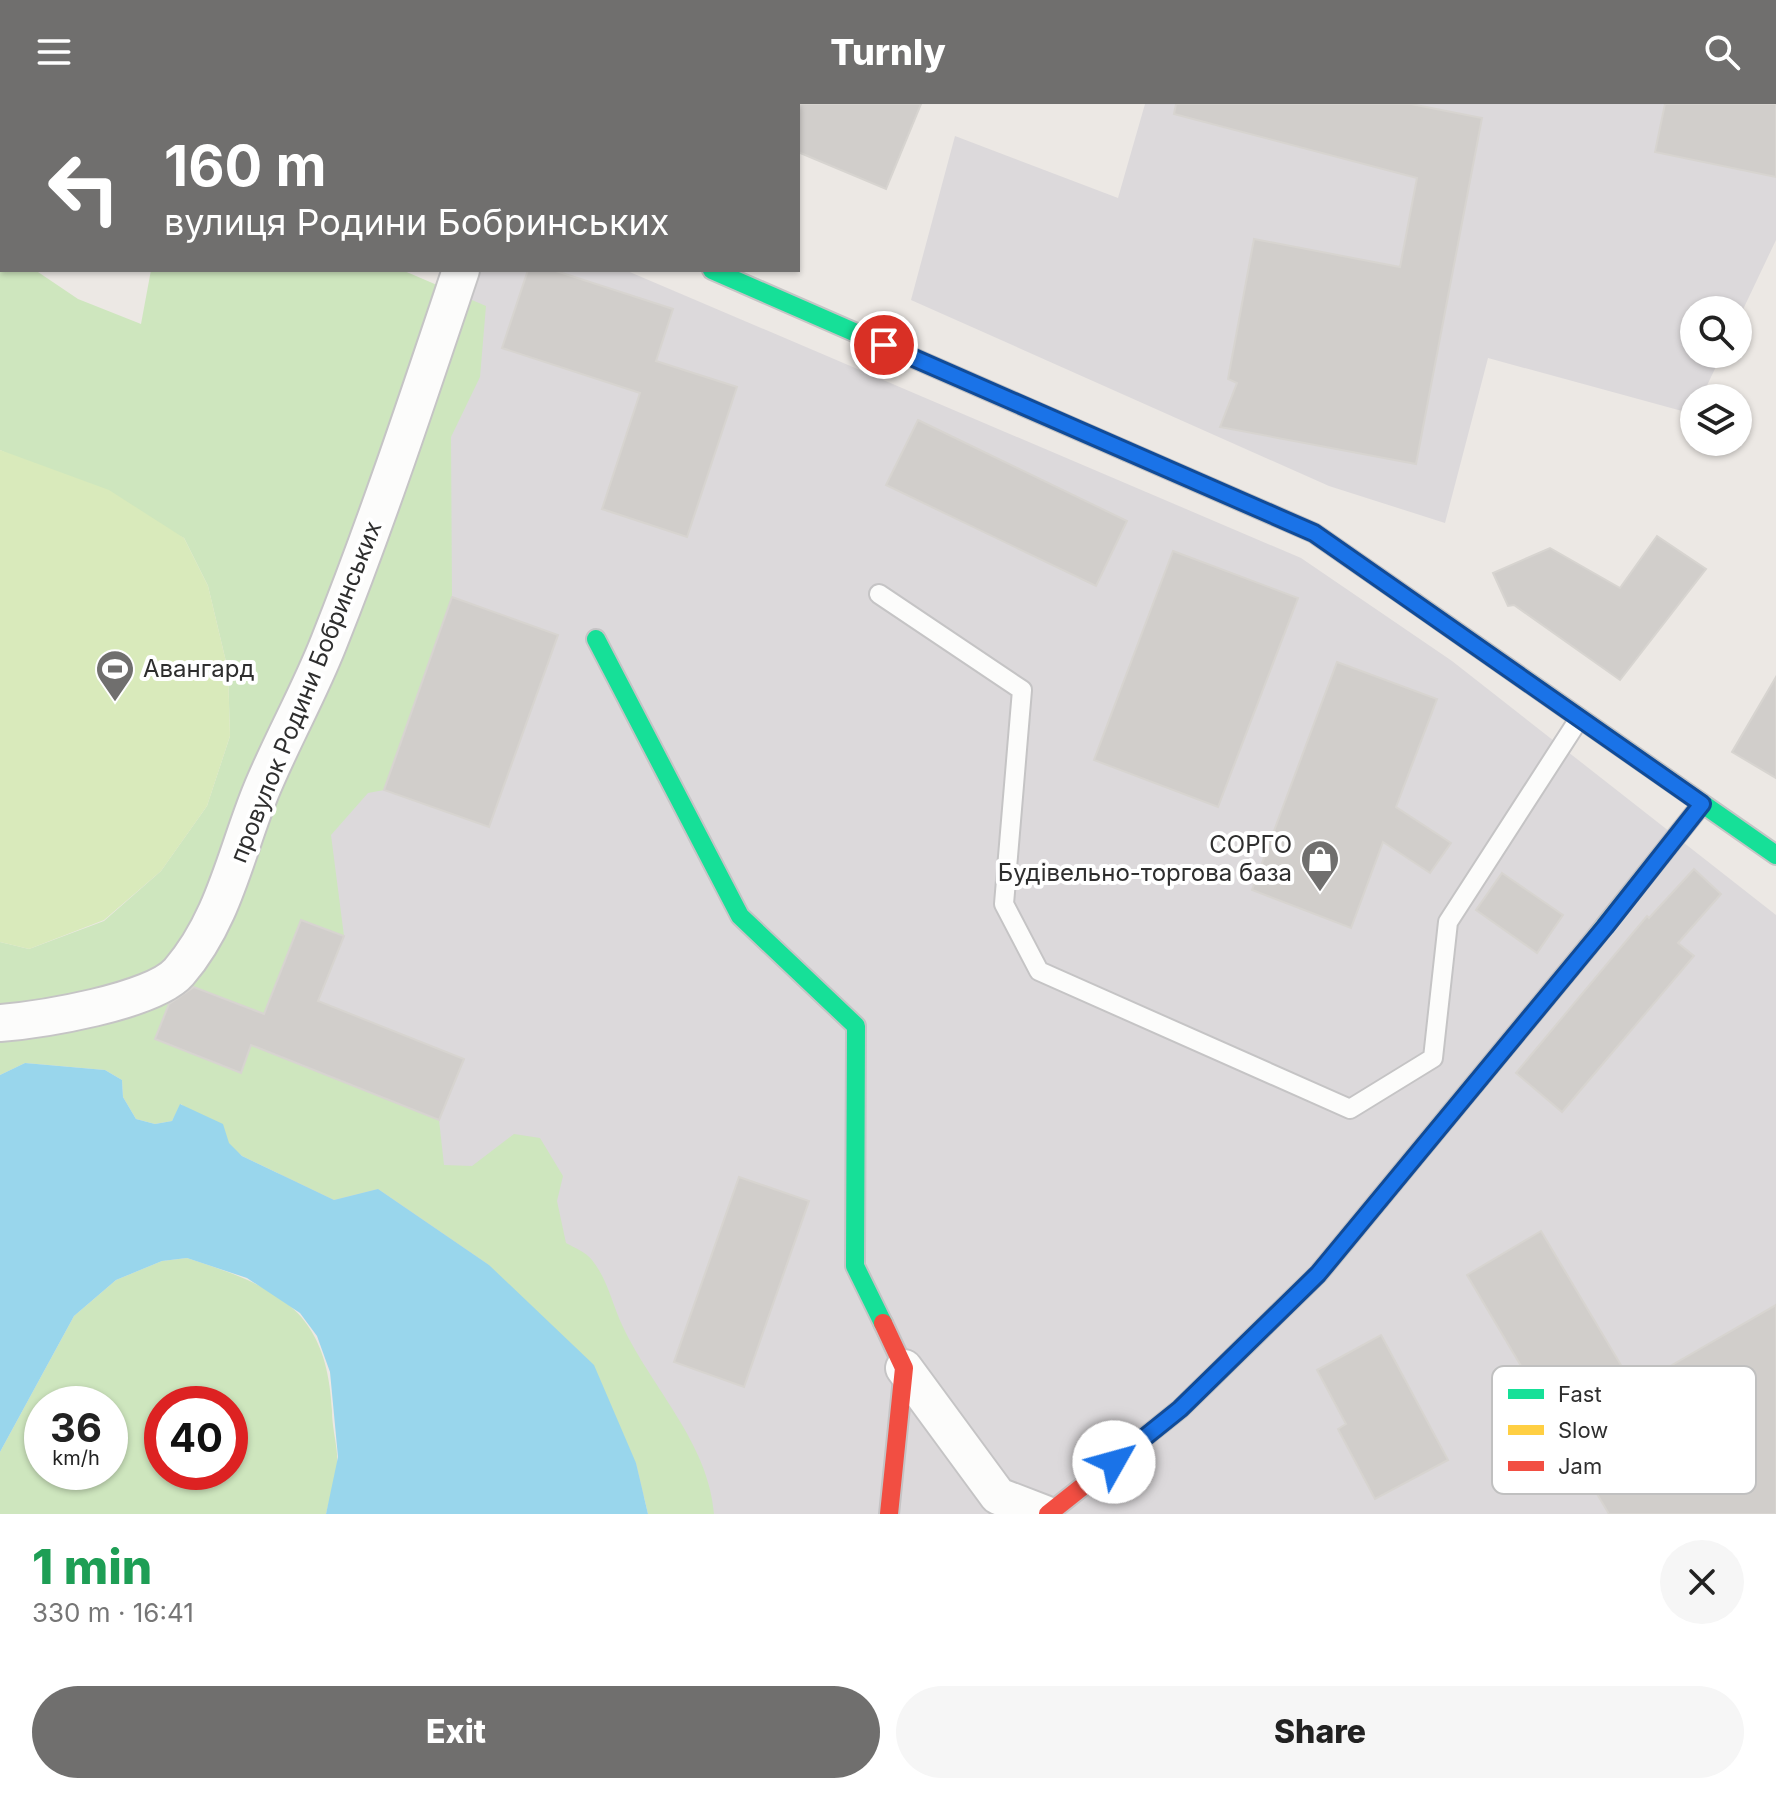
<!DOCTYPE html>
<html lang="en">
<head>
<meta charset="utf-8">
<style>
  :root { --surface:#fff; --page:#f6f6f6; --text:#222; --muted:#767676; --accent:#706f6e }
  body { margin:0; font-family:Inter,sans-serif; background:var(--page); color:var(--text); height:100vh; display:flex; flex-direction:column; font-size:30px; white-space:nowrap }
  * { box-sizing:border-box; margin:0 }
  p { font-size:26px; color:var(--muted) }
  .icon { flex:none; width:44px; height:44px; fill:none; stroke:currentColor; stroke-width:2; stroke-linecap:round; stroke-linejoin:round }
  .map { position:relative; height:1410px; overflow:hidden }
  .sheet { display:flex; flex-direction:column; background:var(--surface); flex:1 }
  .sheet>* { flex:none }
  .guide { position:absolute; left:0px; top:0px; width:800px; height:168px; box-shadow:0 2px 6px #0004; background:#706f6e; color:#fff; overflow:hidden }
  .fabs { position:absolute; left:1680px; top:192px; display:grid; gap:16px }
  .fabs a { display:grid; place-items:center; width:72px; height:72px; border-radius:50%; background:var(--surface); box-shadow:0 2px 6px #0004; font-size:40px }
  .speed { position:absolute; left:24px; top:1282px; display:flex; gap:16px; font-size:40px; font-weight:700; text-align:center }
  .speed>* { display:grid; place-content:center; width:104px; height:104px; border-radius:50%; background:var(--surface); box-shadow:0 2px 6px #0004; line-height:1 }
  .speed small { font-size:20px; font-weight:400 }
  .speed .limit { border:12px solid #d22; background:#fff; color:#111 }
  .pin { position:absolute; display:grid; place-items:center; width:68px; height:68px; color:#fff; margin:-34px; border:4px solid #fff; border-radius:50%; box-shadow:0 2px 8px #0007 }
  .me { position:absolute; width:88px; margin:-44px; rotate:52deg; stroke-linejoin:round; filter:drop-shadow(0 0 6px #0008) }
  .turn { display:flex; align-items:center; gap:28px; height:168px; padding:0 32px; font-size:36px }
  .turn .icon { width:104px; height:104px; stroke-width:2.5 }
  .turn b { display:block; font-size:56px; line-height:68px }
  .round { display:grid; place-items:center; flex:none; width:84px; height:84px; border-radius:42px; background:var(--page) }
  .summary { display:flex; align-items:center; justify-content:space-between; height:136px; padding:0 32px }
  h1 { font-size:48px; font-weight:800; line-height:60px; color:#1e9e55 }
  .button { display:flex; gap:16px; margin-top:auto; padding:16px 32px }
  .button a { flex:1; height:92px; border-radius:48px; background:var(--accent); color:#fff; font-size:32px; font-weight:800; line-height:92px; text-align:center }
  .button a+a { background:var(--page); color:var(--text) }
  header { display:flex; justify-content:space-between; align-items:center; height:104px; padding:0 32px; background:var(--accent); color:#fff; font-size:36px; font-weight:800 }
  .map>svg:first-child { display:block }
</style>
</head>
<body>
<header><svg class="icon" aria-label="menu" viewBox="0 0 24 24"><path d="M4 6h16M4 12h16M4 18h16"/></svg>Turnly<svg class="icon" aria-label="search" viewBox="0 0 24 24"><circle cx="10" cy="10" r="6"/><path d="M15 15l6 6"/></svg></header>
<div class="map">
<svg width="1776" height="1410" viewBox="0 0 1776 1410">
  <rect width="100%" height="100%" fill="#ece8e4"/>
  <g fill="#dcd9db">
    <path d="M 1145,0 L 1776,0 L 1776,136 L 1738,216 L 1738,206 L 1694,206 L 1694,250 L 1722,250 L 1701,294 L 1694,294 L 1693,310 L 1488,254 L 1445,419 L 1329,382 L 911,196 L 955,32 L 1118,94 Z"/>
    <path d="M 473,166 L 625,166 L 1301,454 L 1452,557 L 1776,811 L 1776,1410 L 664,1410 L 119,928 Z"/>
  </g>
  <g fill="#cee6be" fill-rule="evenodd">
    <path d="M 0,156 L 2,166 L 38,168 L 78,195 L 141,220 L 151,166 L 402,166 L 486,202 L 480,273 L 451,333 L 452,493 L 384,686 L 368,689 L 331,731 L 344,832 L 301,816 L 264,910 L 179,877 L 156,935 L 240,969 L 251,941 L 439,1016 L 444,1061 L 472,1062 L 514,1030 L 540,1034 L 563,1072 L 557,1097 L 566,1139 C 575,1144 586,1148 592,1156 C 608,1176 612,1200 623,1223 C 652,1284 709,1340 714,1410 L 648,1410 L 636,1359 L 489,1161 L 378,1085 L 334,1096 L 242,1052 L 181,1000 L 172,1017 L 155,1020 L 136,1015 L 123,993 L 122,976 L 105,966 L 25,959 L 0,971 L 0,838 L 29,845 L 104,817 L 161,767 L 207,702 L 230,632 L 228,566 L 208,482 L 184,434 L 0,346 Z"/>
    <path d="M 187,1154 C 276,1183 327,1204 332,1307 C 332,1322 336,1336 337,1350 C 339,1368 330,1392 326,1410 L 0,1410 L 0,1348 L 74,1212 L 116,1176 L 162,1157 ZM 42,1300 L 110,1300 L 110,1368 L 42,1368 ZM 162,1300 L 230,1300 L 230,1368 L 162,1368 Z"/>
  </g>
  <path fill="#d9eabb" d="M 0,346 L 109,386 L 184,434 L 208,482 L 228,566 L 230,632 L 207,702 L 161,767 L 104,816 L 29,845 L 0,838 Z"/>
  <path fill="#99d6ec" d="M 25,959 L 105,966 L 122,976 L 123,993 L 136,1015 L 155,1020 L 172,1017 L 180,1000 L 223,1020 L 229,1039 L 242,1052 L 334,1096 L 378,1085 L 489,1161 L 594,1261 L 636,1359 L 648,1410 L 326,1410 L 338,1353 L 330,1268 L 317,1232 L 300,1209 L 247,1174 L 187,1154 L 162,1157 L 116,1176 L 74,1212 L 0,1348 L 0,971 Z"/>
  <g fill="#d1cecb" stroke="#d7d4d0" stroke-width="2">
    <path d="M 798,0 L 921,0 L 886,85 L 798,48 Z"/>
    <path d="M 1176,0 L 1411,0 L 1482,14 L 1416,360 L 1220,323 L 1237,279 L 1228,275 L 1254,135 L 1400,163 L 1417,74 L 1174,10 Z"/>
    <path d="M 1665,0 L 1776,0 L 1776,73 L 1655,48 Z"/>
    <path d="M 528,166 L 553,166 L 673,205 L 656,257 L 737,283 L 687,433 L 602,405 L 640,289 L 502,244 Z"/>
    <path d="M 918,316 L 1127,417 L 1096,482 L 886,381 Z"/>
    <path d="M 1657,432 L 1706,465 L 1620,576 L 1514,501 L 1508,502 L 1493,469 L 1550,444 L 1620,484 Z"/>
    <path d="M 1173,447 L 1298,494 L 1218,703 L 1094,656 Z"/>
    <path d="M 452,493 L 558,531 L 489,723 L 384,686 Z"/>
    <path d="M 1337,558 L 1437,595 L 1396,703 L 1451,739 L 1430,769 L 1383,738 L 1351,824 L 1252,786 Z"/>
    <path d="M 1776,573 L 1776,674 L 1732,648 Z"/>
    <path d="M 1694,765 L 1721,790 L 1678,839 L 1694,852 L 1562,1008 L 1516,969 L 1647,812 L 1649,814 Z"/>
    <path d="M 1502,769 L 1563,811 L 1537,849 L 1476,806 Z"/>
    <path d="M 301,816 L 344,832 L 318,897 L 464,955 L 439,1016 L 251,941 L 241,969 L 155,935 L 169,900 L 194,883 L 264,910 Z"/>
    <path d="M 739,1073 L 809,1097 L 744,1283 L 674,1258 Z"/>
    <path d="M 1541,1127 L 1634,1283 L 1776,1201 L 1776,1410 L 1609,1410 L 1467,1171 Z"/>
    <path d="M 1381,1231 L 1448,1356 L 1375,1395 L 1338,1325 L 1346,1320 L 1317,1266 Z"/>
  </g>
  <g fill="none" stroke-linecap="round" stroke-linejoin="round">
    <defs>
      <path id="lane" d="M 879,490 L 1022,586 L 1004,800 L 1039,867 L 1350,1005 L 1433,954 L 1448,818 L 1579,615"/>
      <g id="street">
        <path d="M 328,0 L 333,2"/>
        <path d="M 478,2 L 479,0"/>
        <path d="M 0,919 C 39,916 153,898 179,868 C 224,816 236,748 261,687 C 282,636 309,589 329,538 C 378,415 419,291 461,166"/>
        <path d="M 904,1264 L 998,1392 L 1045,1410"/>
      </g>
      <g id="fast">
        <path d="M 712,166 L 1126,347"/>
        <path d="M 1415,499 L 1776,751"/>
        <path d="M 596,535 L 740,812 L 856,922 L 855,1162 L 883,1219"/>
        <path d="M 1588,843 L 1702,700"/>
      </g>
      <path id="slow" d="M 1379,1096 L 1588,843"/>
      <g id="jam">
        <path d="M 1126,347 L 1314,429 L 1415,499"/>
        <path d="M 883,1219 L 904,1264 L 889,1410"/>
        <path d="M 1048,1410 L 1180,1305 L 1318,1170 L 1379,1096"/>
      </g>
    </defs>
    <use href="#lane" stroke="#c5c4c5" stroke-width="22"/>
    <use href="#street" stroke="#c5c4c5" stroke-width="40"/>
    <use href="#fast" stroke="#c5c4c5" stroke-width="22"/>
    <use href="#slow" stroke="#c5c4c5" stroke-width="22"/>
    <use href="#jam" stroke="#c5c4c5" stroke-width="22"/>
    <use href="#lane" stroke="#fcfcfb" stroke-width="18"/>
    <use href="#street" stroke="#fcfcfb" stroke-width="36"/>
    <use href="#fast" stroke="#16e098" stroke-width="18"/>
    <use href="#slow" stroke="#ffcf43" stroke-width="18"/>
    <use href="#jam" stroke="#f24e42" stroke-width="18"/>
  </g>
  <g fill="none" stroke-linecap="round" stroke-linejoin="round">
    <defs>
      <path id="route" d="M 884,241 L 1314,429 L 1702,700 L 1605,823 L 1318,1170 L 1180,1305 L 1114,1358"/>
    </defs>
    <use href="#route" stroke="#114b97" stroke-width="20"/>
    <use href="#route" stroke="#1a73e8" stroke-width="14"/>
  </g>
  <defs>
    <symbol id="stadium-pin" viewBox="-11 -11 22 30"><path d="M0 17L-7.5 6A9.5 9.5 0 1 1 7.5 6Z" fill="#706f6e" stroke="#fff"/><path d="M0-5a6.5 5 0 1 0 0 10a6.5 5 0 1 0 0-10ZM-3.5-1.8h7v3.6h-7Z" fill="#fff"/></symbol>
    <symbol id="shop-pin" viewBox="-11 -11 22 30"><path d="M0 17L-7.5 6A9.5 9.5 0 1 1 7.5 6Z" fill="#706f6e" stroke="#fff"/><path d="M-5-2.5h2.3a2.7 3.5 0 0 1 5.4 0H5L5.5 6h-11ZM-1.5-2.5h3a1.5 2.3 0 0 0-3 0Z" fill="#fff"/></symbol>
  </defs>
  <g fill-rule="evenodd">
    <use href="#stadium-pin" x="93" y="543" width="44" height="60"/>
    <use href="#shop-pin" x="1298" y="733" width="44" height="60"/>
  </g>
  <g text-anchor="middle" stroke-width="8" stroke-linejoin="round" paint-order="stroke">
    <g font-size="24" fill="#2e2e2e" stroke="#fff" text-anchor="start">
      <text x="143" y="573">Авангард</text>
      <text x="1292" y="749" text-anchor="end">СОРГО<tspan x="1292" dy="28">Будівельно-торгова база</tspan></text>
    </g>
    <g font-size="24" fill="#2e2e2e" stroke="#fff">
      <text transform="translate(306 588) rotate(-68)" y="8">провулок Родини Бобринських</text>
    </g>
  </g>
  <rect x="1492" y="1262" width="264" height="128" rx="12" fill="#fff" stroke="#c0c0c0" stroke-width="2"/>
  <rect x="1508" y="1285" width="36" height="10" fill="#16e098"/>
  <rect x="1508" y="1321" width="36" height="10" fill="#ffcf43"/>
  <rect x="1508" y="1357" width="36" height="10" fill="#f24e42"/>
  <g font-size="22" fill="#2e2e2e">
    <text x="1558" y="1298">Fast</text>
    <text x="1558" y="1334">Slow</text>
    <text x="1558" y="1370">Jam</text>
  </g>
</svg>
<div class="fabs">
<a><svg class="icon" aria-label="search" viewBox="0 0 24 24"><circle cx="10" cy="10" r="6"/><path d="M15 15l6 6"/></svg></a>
<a><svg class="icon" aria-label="layers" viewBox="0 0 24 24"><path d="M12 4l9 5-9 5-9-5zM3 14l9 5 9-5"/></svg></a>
</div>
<div class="speed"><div>36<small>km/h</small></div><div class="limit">40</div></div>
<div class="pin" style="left:884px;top:241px;background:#d93025"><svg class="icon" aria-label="arrive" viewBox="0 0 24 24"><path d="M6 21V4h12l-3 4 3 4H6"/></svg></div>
<svg class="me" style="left:1114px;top:1358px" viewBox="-20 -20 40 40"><circle r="19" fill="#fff"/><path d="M0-13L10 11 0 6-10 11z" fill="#1a73e8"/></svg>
<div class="guide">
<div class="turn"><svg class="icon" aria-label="left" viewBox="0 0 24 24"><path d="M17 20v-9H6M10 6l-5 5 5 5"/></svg><div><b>160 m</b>вулиця Родини Бобринських</div></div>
</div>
</div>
<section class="sheet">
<div class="summary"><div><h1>1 min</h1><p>330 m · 16:41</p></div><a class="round"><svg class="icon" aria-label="close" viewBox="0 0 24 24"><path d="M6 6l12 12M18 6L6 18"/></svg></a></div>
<div class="button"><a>Exit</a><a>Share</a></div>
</section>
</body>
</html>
